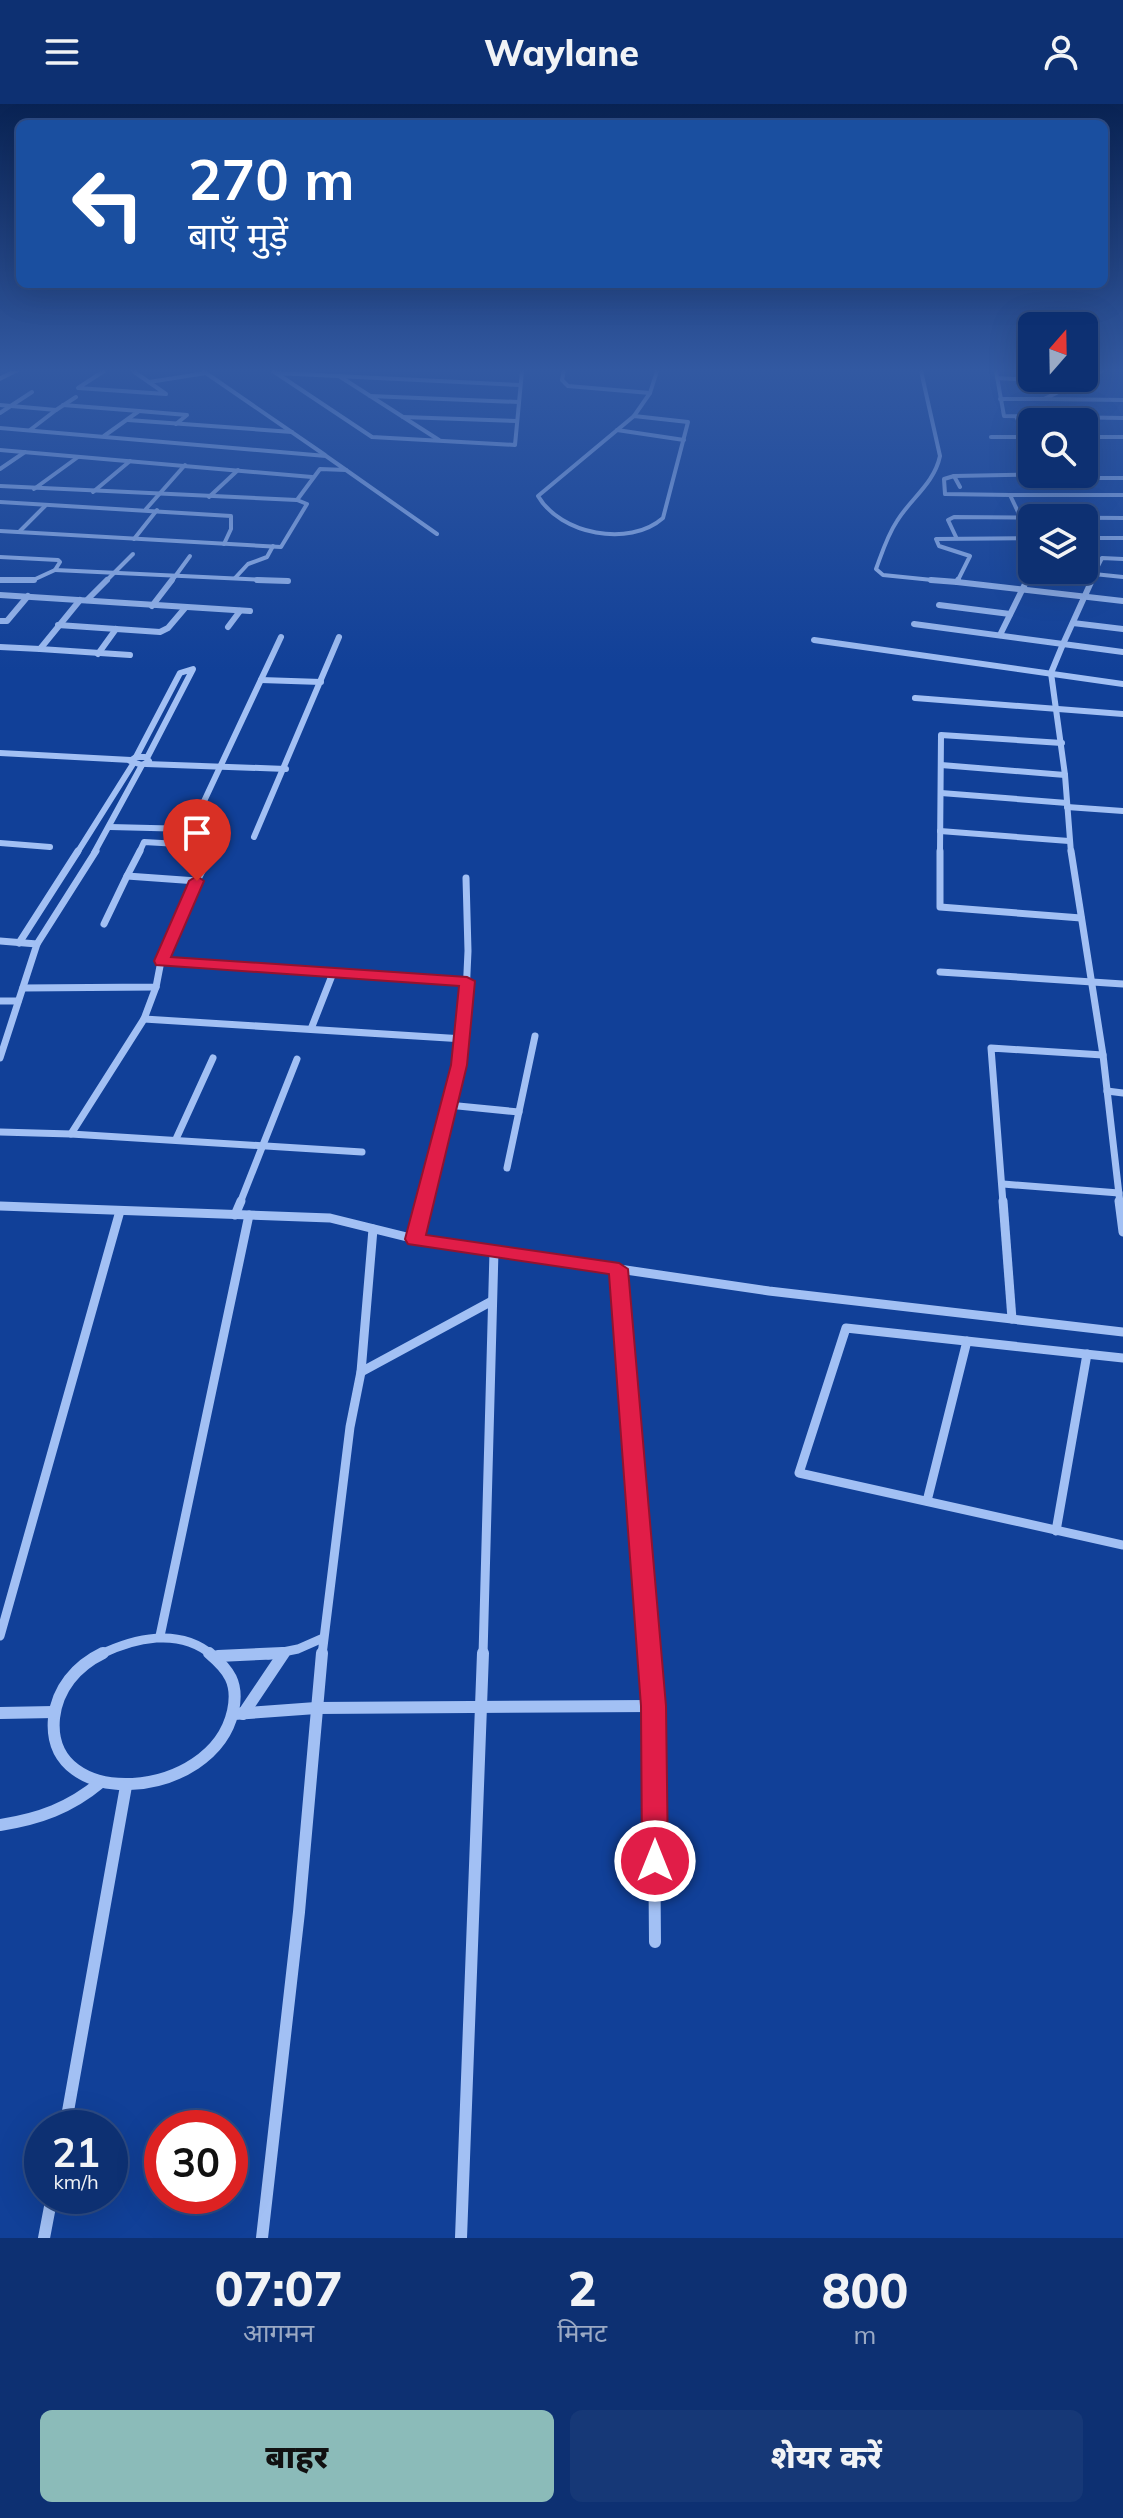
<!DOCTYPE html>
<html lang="hi">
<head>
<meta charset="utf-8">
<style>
  :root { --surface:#0d3072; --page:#163877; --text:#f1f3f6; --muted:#9aa9c4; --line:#2d4b84; --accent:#8bbbb9 }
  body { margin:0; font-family:Mulish,"Noto Sans Devanagari",sans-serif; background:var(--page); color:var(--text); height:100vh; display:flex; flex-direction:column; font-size:30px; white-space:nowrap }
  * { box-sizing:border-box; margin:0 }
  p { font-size:26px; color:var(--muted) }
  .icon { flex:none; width:44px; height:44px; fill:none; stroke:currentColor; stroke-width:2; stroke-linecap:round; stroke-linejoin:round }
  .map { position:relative; height:2134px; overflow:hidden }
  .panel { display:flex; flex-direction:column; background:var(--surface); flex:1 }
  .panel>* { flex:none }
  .guide { position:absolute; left:16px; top:16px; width:1092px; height:168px; border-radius:12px; box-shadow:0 8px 32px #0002,0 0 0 2px var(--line); background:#1a4fa0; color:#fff; overflow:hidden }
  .needle { width:52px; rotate:20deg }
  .controls { position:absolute; left:1018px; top:208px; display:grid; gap:16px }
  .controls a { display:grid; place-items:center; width:80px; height:80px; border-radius:12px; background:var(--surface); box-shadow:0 8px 32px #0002,0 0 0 2px var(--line); font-size:40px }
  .speed { position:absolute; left:24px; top:2006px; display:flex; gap:16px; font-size:40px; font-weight:700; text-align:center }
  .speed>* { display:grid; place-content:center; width:104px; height:104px; border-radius:50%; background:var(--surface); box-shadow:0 8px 32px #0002,0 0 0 2px var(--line); line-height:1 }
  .speed small { font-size:20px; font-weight:400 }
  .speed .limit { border:12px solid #d22; background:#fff; color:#111 }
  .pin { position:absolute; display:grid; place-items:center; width:68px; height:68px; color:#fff; margin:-82px -34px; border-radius:50% 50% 50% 0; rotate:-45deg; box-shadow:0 0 8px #0007 }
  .pin .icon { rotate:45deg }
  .me { position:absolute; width:88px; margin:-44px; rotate:0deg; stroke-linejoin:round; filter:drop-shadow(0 0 6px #0008) }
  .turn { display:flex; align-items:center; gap:28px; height:168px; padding:0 40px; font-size:36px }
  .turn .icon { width:104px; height:104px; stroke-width:2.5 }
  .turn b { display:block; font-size:56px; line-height:68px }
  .eta { display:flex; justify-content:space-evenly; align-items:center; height:136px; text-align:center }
  .eta b { font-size:48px; font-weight:800; line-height:56px }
  .primary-button { display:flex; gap:16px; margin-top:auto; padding:16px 40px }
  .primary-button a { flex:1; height:92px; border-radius:12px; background:var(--accent); color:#111; font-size:32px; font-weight:800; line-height:92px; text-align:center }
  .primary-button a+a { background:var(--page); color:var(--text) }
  header { display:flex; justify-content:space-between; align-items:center; height:104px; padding:0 40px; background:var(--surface); font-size:36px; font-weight:800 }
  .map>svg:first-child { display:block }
</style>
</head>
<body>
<header><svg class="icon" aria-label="menu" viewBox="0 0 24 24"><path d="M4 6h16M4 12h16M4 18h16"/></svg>Waylane<svg class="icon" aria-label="person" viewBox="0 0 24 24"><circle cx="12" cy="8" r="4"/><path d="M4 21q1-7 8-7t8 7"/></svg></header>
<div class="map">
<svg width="1123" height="2134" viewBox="0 0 1123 2134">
  <rect width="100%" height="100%" fill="#114098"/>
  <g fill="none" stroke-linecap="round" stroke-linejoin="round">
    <g stroke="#a2c0f4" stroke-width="4">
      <path d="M 104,267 L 78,284 L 166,290 L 133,267"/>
      <path d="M 203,267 L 325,351"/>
      <path d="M 273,267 L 372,333 L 515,341 L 522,267"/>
      <path d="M 564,267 L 562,276 L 568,282 L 650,289 L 634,312"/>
      <path d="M 921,267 L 940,352 C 934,380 911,394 897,417 C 887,432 882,449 876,465 L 883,471 L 952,478"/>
      <path d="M 996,267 L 1004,312 L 1123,314"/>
      <path d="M 1102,267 L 1044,295 L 1123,296"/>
      <path d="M 276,269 L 520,281"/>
      <path d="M 339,272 L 439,336"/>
      <path d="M 997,274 L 1076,279"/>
      <path d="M 149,278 L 206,269"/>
      <path d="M 650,289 L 657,267"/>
      <path d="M 370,292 L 519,298"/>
      <path d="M 1000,295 L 1044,295"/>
      <path d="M 0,301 L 56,306 L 76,293"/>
      <path d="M 63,301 L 139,307 L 104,332"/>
      <path d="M 139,307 L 187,311 L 176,320"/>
      <path d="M 0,309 L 32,288"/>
      <path d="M 634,312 L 688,318 L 663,414 C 629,444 560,430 538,392 Z"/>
      <path d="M 403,313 L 517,317"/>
      <path d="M 1017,314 L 1025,333 L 1032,333"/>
      <path d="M 128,316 L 292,328"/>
      <path d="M 0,324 L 326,352 L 346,366 L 320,365 L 297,396 L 0,382"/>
      <path d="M 30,326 L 56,306"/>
      <path d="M 617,326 L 684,336"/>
      <path d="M 991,333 L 1025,333"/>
      <path d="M 1084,333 L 1123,333"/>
      <path d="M 0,346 L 312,373"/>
      <path d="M 0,365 L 25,348"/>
      <path d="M 346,366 L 437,430"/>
      <path d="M 1084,370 L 1086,374 L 1123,374"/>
      <path d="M 954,372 L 944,375 L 945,390 L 1010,391"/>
      <path d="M 960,383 L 954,372 L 1055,370"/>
      <path d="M 34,385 L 78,353"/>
      <path d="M 93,388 L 130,357"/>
      <path d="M 209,393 L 238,366"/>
      <path d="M 0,398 L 231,412 L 231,425 L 224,440"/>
      <path d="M 146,405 L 185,361"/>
      <path d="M 1020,412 L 1010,391 L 1123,391"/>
      <path d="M 0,427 L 281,443 L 307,400 L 297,396"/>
      <path d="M 19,428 L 45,402"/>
      <path d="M 956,433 L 948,416 L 954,413 L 1123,414"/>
      <path d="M 1084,434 L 1123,434"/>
      <path d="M 134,435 L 157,406"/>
      <path d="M 0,453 L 58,456 L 60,458 L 55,466 L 288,477"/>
      <path d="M 1094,470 L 1102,454 L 1123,455"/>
      <path d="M 235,474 L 248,460 L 267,453 L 273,442"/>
      <path d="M 0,476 L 31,477 L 55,466"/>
      <path d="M 105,478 L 133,450"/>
      <path d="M 171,478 L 190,452"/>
      <path d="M 957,478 L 970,452 L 939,442 L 936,435 L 1032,434"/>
      <path d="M 1026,478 L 1032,466"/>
      <path d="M 1091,478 L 1094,470 L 1123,473"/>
    </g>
    <g stroke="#a2c0f4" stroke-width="6">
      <path d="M 0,476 L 34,476"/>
      <path d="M 257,476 L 288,477"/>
      <path d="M 931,476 L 957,478"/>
      <path d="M 958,476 L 957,478 L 1123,497"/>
      <path d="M 1092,476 L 1063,540 L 1123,548"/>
      <path d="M 0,491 L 250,507"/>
      <path d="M 87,496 L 107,476"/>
      <path d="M 939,501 L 1010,510"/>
      <path d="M 152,502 L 172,476"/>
      <path d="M 0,517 L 7,517 L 28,492"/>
      <path d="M 1073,519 L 1123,525"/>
      <path d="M 914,520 L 1063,540 L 1051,569 L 1065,671 L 1071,749"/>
      <path d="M 58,521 L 160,528 L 168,524 L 185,504"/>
      <path d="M 228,523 L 240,507"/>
      <path d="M 1000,531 L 1027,476"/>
      <path d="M 814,536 L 1123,580"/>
      <path d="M 0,543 L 40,545 L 80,496"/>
      <path d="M 40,545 L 130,551"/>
      <path d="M 98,550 L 116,525"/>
      <path d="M 261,576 L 321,578"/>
      <path d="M 915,594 L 1123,610"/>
      <path d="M 0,649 L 131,656"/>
      <path d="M 136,653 L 145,653 L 149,657 L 142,661 L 130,657 Z"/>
      <path d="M 136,653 L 180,569 L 193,565 L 147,654"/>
      <path d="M 146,660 L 286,665"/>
      <path d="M 941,661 L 1065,671"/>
      <path d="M 941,689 L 1067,699"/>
      <path d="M 1067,703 L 1123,707"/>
      <path d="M 110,723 L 191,725 L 281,533"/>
      <path d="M 940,727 L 1069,737"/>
      <path d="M 254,733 L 339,533"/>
      <path d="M 0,739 L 50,743"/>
      <path d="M 77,749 L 133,660"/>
      <path d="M 94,749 L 142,661"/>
      <path d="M 139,749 L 144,738 L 214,742 L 211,749"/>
      <path d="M 940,749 L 941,631 L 1062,639"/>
    </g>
    <g stroke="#a2c0f4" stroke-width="7">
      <path d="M 140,747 L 127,772 L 197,777"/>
      <path d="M 940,747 L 940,803 L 1081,814"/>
      <path d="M 1071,747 L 1103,951 L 1120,1099"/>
      <path d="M 197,777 L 212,747"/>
      <path d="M 104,820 L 127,772"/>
      <path d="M 0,837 L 37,840 L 0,954"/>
      <path d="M 19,839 L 78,747"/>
      <path d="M 37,840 L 96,747"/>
      <path d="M 161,857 L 467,877"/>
      <path d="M 940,868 L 1123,880"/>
      <path d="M 156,883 L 144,915 L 71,1030 L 362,1048"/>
      <path d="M 23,884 L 156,883 L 161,857 L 197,777"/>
      <path d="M 0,897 L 18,897"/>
      <path d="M 144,915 L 464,935"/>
      <path d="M 311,925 L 333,869"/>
      <path d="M 1107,987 L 1123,989"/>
      <path d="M 448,1001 L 519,1008"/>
      <path d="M 0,1028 L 71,1030"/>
      <path d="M 176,1035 L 213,954"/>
      <path d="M 507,1064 L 535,932"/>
      <path d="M 1003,1080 L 1119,1089"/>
      <path d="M 240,1099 L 297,955"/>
      <path d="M 424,1099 L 464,935 L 468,847 L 466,774"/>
      <path d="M 1003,1099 L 991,944 L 1103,951"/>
    </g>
    <g stroke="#a2c0f4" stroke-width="9">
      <path d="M 1003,1097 L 1012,1215"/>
      <path d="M 1119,1097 L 1123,1128"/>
      <path d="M 0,1102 L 330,1114 L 415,1135 L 424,1097"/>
      <path d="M 235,1111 L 241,1097"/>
      <path d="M 415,1135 L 619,1165 L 649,1551"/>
      <path d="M 619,1165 L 769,1187 L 1123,1228"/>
      <path d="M 1123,1254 L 846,1224 L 799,1369 L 1123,1441"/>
      <path d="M 361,1268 L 492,1197"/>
      <path d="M 927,1397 L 967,1237"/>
      <path d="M 1056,1427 L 1087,1250"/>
      <path d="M 0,1532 L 120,1107"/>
      <path d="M 160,1532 L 249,1111"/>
      <path d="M 99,1551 C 134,1534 179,1523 212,1551"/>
      <path d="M 268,1551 L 298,1545 L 323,1534"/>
      <path d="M 322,1551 L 350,1323 L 361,1268 L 373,1125"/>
      <path d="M 483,1551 L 494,1147"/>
    </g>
    <g stroke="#a2c0f4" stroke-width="12">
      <path d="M 103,1549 C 76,1562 57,1585 54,1614 C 45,1709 213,1697 233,1607 C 239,1579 229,1566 209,1549"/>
      <path d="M 649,1549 L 653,1602 L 655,1838"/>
      <path d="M 218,1552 L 283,1549"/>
      <path d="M 0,1609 L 54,1608"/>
      <path d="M 234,1610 L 316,1604 L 653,1602"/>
      <path d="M 243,1610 L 284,1549"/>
      <path d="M 0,1721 C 39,1715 70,1704 101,1678"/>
      <path d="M 65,2024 L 126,1682"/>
      <path d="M 44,2134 L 52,2092"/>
      <path d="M 262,2134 L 299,1808 L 322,1549"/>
      <path d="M 461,2134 L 483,1549"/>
    </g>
    <path fill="#d2e1fd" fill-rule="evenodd" d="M 11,267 L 20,267 L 0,277 L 0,272 Z"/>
  </g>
  <linearGradient id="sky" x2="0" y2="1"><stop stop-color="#092354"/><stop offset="0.47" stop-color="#3259a2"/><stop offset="1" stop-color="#3259a2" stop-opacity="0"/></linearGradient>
  <rect width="1123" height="566" fill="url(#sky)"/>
  <path fill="#e11d48" stroke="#92132f" stroke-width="2" d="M 197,772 L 204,777 L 171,853 L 467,873 L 475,877 L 467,961 L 426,1131 L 619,1159 L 628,1165 L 666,1602 L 668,1757 L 664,1766 L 655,1769 L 646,1766 L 642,1757 L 641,1602 L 609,1170 L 408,1140 L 405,1135 L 451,961 L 459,882 L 156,861 L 154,857 L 189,777 Z"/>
</svg>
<div class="controls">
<a><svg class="needle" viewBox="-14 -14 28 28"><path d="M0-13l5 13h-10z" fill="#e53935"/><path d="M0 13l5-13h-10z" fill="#9aa9c4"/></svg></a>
<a><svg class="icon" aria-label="search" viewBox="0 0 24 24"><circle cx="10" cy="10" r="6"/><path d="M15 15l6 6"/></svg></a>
<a><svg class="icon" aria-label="layers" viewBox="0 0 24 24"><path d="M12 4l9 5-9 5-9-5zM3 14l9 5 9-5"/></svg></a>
</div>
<div class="speed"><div>21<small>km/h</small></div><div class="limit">30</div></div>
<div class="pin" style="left:197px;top:777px;background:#d93025"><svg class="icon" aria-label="arrive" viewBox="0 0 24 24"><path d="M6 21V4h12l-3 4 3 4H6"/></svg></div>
<svg class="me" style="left:655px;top:1757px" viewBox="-20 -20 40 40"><circle r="17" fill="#e11d48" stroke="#fff" stroke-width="3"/><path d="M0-11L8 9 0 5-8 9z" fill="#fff"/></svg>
<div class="guide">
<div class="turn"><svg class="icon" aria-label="left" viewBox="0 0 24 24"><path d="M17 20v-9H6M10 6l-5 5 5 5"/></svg><div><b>270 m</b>बाएँ मुड़ें</div></div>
</div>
</div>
<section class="panel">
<div class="eta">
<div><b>07:07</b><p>आगमन</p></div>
<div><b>2</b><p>मिनट</p></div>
<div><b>800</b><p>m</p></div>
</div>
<div class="primary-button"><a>बाहर</a><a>शेयर करें</a></div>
</section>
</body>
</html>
